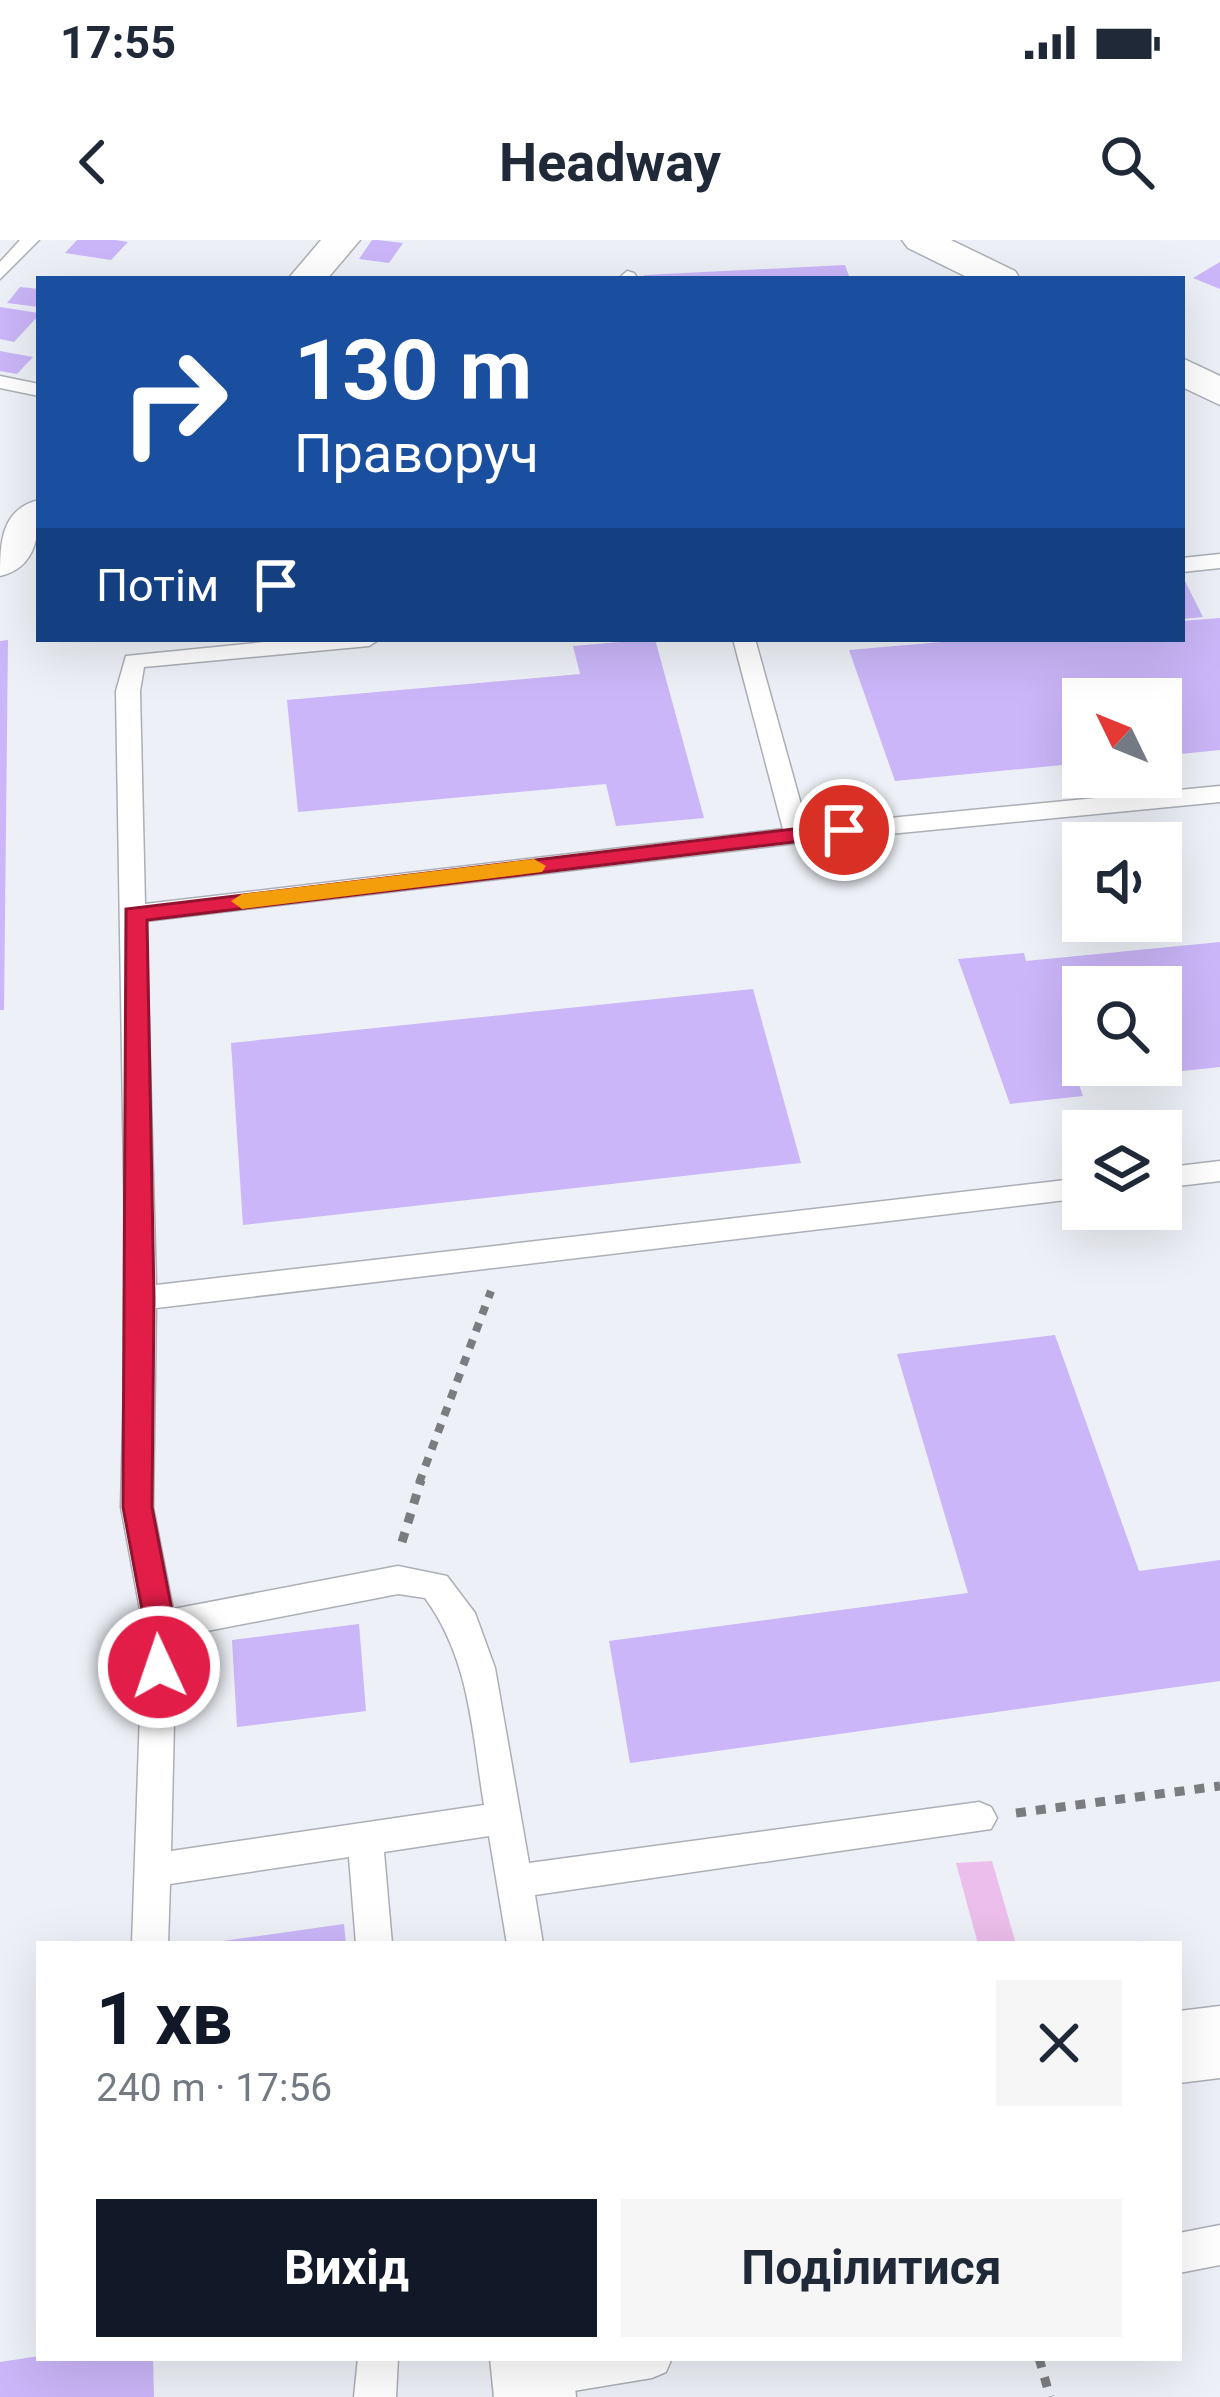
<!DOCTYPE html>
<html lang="uk">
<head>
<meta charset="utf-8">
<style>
  :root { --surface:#fff; --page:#f6f6f7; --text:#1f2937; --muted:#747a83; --accent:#111827 }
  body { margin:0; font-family:Roboto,sans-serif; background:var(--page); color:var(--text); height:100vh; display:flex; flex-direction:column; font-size:45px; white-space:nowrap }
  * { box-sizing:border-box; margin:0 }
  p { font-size:39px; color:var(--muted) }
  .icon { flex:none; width:66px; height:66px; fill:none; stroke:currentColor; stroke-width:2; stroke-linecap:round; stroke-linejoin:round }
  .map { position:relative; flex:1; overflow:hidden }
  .drawer { position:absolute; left:36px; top:1701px; width:1146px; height:420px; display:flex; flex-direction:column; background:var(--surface); border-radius:0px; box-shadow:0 12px 48px #0002 }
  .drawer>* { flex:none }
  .hud { position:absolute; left:36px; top:36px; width:1149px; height:366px; border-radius:0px; box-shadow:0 12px 48px #0002; background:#1a4fa0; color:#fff; overflow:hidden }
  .needle { width:78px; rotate:313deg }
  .fabs { position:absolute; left:1062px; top:438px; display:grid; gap:24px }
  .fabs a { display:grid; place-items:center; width:120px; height:120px; border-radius:0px; background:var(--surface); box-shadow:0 12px 48px #0002; font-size:60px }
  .pin { position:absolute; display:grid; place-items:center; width:102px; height:102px; color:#fff; margin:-51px; border:6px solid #fff; border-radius:50%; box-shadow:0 3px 12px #0007 }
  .me { position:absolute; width:132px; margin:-66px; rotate:357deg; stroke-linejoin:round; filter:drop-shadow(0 0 9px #0008) }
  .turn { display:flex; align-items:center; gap:42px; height:252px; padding:0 60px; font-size:54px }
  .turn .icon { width:156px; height:156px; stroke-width:2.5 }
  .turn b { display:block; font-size:84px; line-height:102px }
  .then { display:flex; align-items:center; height:114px; padding:0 60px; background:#0003; gap:24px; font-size:45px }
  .round { display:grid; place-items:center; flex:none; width:126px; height:126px; border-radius:0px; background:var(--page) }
  .head { display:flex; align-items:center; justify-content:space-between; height:204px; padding:0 60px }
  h1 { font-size:72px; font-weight:700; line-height:90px; color:var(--accent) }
  .primary-button { display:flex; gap:24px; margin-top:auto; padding:24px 60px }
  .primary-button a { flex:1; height:138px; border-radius:0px; background:var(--accent); color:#fff; font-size:48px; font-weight:700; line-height:138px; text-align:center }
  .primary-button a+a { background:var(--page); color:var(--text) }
  .status { display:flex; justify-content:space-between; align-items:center; height:84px; padding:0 60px; background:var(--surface); direction:ltr }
  .status svg { height:33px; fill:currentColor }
  header { display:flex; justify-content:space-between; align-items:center; height:156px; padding:0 60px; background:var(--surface); font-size:54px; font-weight:700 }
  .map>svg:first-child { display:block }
</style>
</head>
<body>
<div class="status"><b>17:55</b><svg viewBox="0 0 49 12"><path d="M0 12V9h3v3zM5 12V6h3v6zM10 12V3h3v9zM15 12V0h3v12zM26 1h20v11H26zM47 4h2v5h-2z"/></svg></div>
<header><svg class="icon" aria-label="back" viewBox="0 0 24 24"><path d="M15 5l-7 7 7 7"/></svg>Headway<svg class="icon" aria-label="search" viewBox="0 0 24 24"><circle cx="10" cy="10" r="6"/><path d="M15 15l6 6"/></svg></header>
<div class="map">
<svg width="1220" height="2157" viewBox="0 0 1220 2157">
  <rect width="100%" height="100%" fill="#edf0f6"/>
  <path fill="#ecbeeb" d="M 992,1621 L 1016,1704 L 978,1704 L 956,1623 Z"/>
  <g fill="#cab6f8" fill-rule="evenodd">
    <path d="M 77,0 L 116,0 L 128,2 L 111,20 L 65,13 Z"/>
    <path d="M 372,0 L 378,0 L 403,3 L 389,23 L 359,19 Z"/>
    <path d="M 1220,22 L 1220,49 L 1193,38 Z"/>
    <path d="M 845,25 L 850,39 L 645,39 L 644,35 Z"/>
    <path d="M 20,47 L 39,49 L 39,67 L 7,63 Z"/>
    <path d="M 0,67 L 39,73 L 39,75 L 14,102 L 0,99 Z"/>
    <path d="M 0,111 L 33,117 L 17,134 L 0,131 Z"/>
    <path d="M 1182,335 L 1203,377 L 1182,379 Z"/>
    <path d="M 1220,378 L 1220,510 L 1161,516 L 1161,459 L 1083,459 L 1083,523 L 895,541 L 849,410 L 976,399 L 1182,399 L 1182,381 Z"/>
    <path d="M 655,399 L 704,578 L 616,586 L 606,544 L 298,572 L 287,460 L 580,434 L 573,406 Z"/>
    <path d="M 8,400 L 4,770 L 0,770 L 0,401 Z"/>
    <path d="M 1220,702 L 1220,827 L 1078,842 L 1083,856 L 1010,864 L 958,719 L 1024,713 L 1026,721 ZM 1083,747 L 1161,747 L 1161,825 L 1083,825 Z"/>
    <path d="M 753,749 L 801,923 L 243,985 L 231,803 Z"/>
    <path d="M 1055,1095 L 1139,1331 L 1220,1320 L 1220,1441 L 630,1523 L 609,1401 L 968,1353 L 897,1114 Z"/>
    <path d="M 359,1384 L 366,1471 L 237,1487 L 232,1400 Z"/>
    <path d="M 344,1684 L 346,1704 L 223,1704 L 223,1701 Z"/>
    <path d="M 39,2116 L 153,2118 L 154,2157 L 0,2157 L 0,2122 Z"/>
  </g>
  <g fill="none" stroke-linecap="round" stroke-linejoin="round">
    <defs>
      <g id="service">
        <path d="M 20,0 L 39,0 L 0,39 L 0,22 Z"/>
        <path d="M 627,31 L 634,33 L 638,39 L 618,39 Z"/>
        <path d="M 0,136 L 39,144 L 39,156 L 0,148 Z"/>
        <path d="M 1220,314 L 1220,328 L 1182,332 L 1182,318 Z"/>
        <path d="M 295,399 L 380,399 L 369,406 L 144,427 L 140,451 L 145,664 L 783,589 L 733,399 L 755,399 L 807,586 L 1220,546 L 1220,562 L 797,603 L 146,681 L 156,1045 L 1083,938 L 1083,958 L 156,1068 L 153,1267 L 173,1369 L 398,1326 L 447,1336 L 475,1373 L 495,1428 L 529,1623 L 979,1562 L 991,1567 L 997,1578 L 991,1589 L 535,1655 L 543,1704 L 507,1704 L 489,1596 L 384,1612 L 392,1704 L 356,1704 L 349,1617 L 170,1644 L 168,1704 L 132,1704 L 143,1386 L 121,1267 L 126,1058 L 116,451 L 126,416 ZM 398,1354 L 425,1358 C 470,1419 472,1492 484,1565 L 171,1611 L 176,1397 Z"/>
        <path d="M 1220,921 L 1220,941 L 1161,948 L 1161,928 Z"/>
        <path d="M 1220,1985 L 1220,2025 L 1179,2033 L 1179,1993 Z"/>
        <path d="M 358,2118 L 398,2118 L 396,2157 L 354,2157 Z"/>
        <path d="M 530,2118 L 672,2118 L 666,2132 L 652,2138 L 537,2157 L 519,2152 L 513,2137 L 519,2122 Z"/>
      </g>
      <g id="minor">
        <path d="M 321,0 L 360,0 L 327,39 L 288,39 Z"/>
        <path d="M 902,0 L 951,0 L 1015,31 L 1020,39 L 971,39 L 908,8 Z"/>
        <path d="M 1182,118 L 1220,136 L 1220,165 L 1182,147 Z"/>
        <path d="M 39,260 C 39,293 38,327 0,336 C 0,303 1,269 39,260 Z"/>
        <path d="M 1220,1766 L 1220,1838 L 1179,1843 L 1179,1771 Z"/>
        <path d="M 490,2118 L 572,2118 L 576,2157 L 494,2157 Z"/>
      </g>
    </defs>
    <use href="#service" stroke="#acafb5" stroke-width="3"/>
    <use href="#minor" stroke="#acafb5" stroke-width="3"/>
    <path stroke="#7a7c80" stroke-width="8" stroke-dasharray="9 9" stroke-linecap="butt" d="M 419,1243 L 491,1051"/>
    <g stroke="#7a7c80" stroke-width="9" stroke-dasharray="10 10" stroke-linecap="butt">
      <path d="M 402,1302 L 421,1240"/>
      <path d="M 1016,1573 L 1220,1546"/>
      <path d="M 1039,2118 L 1050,2157"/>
    </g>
    <use href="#service" fill="#fff" fill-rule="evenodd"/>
    <use href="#minor" fill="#fff" fill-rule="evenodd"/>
  </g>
  <path fill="#e11d48" stroke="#92132f" stroke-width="3" d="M 844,583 L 856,590 L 852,595 L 147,680 L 154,1058 L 152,1267 L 175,1386 L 170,1436 L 159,1440 L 148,1436 L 144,1427 L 145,1386 L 123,1267 L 126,669 Z"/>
  <path fill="#f59e0b" d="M 534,619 L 546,626 L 542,632 L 242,669 L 231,661 L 242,654 Z"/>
</svg>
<div class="fabs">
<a><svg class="needle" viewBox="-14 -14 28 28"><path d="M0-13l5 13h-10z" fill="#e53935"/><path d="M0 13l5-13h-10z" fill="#747a83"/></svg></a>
<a><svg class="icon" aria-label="sound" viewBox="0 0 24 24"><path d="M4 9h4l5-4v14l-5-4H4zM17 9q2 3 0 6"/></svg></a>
<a><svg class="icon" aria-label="search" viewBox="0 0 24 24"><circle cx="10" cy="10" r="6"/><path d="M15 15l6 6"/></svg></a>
<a><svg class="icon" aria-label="layers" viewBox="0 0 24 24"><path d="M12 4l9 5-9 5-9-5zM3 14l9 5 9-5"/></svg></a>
</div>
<div class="pin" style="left:844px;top:590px;background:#d93025"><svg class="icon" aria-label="arrive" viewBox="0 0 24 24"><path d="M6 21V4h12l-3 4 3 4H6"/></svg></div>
<svg class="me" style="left:159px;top:1427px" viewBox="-20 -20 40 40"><circle r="17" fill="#e11d48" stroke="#fff" stroke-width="3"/><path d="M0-11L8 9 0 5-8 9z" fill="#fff"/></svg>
<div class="hud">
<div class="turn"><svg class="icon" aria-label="right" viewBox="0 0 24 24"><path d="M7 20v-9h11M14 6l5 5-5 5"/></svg><div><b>130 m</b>Праворуч</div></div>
<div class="then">Потім<svg class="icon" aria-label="arrive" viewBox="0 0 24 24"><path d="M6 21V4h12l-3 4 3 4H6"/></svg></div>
</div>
<section class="drawer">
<div class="head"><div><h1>1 хв</h1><p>240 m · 17:56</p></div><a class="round"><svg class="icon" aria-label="close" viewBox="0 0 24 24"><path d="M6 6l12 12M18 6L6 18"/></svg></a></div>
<div class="primary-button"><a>Вихід</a><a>Поділитися</a></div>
</section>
</div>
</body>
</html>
